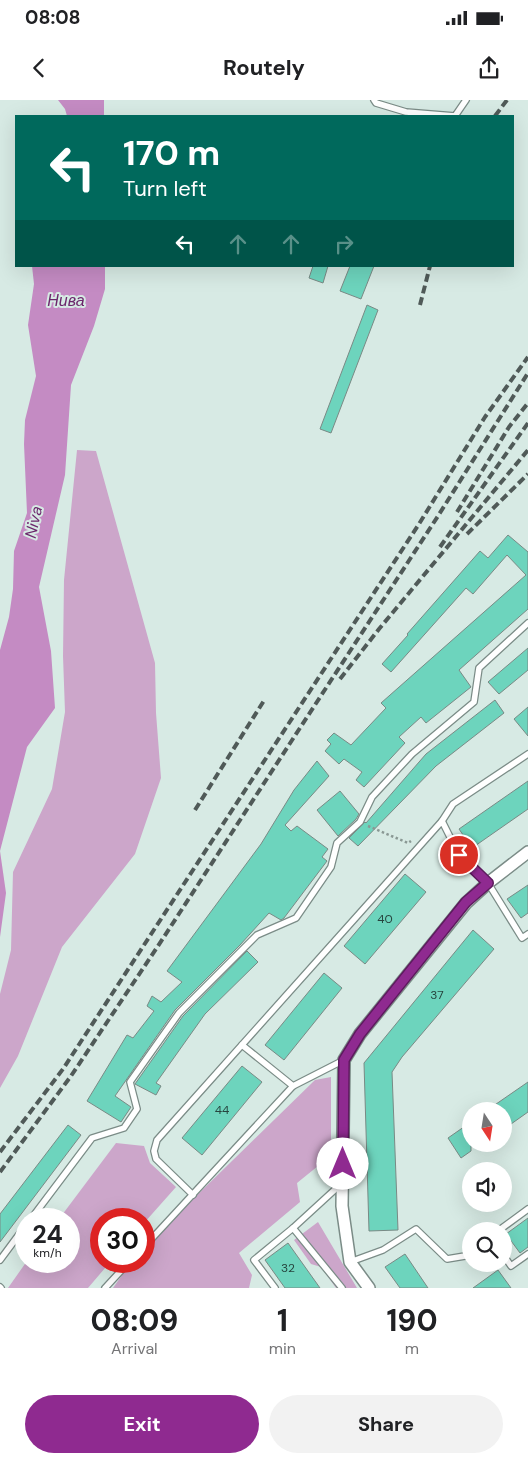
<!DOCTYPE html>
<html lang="en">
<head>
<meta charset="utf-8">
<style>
  :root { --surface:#fff; --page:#f2f2f2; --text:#202124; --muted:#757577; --accent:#8f2a90 }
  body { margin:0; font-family:"DM Sans",sans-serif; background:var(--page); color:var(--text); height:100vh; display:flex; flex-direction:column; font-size:19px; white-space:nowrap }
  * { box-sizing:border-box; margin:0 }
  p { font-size:16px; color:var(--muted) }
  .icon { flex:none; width:28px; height:28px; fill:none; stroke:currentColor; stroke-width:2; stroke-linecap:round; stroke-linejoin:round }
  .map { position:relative; height:1188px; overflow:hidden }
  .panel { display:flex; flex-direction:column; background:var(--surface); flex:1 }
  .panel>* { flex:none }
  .hud { position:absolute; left:15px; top:15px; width:499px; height:152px; border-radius:0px; box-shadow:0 5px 20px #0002; background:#00695c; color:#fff; overflow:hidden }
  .needle { width:32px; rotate:168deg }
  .fabs { position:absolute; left:462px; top:1002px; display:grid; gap:10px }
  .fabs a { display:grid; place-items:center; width:50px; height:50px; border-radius:50%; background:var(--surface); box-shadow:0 5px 20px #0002; font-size:25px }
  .speed { position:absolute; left:15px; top:1108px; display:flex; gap:10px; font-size:25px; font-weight:700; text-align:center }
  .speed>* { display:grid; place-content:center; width:65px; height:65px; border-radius:50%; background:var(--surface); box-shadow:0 5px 20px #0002; line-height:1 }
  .speed small { font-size:12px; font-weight:400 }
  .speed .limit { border:8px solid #d22; background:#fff; color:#111 }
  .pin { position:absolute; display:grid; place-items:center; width:42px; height:42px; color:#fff; margin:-21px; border:2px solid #fff; border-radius:50%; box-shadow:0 1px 5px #0007 }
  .me { position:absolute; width:55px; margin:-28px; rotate:0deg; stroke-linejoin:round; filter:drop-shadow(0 0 4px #0008) }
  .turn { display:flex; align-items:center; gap:18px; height:105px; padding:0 25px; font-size:22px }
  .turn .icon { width:65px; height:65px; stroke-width:2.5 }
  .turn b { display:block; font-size:35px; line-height:42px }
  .lanes { display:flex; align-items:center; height:48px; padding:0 25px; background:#0003; justify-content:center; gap:25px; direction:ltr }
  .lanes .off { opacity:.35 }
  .eta { display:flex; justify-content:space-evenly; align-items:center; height:85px; text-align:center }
  .eta b { font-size:30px; font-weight:700; line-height:35px }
  .action { display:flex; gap:10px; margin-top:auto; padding:10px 25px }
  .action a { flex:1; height:58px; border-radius:30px; background:var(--accent); color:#fff; font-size:20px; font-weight:700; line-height:58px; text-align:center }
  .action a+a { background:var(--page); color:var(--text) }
  .status { display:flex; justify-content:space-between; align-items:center; height:35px; padding:0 25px; background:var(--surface); direction:ltr }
  .status svg { height:14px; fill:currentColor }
  header { display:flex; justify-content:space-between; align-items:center; height:65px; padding:0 25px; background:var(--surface); font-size:22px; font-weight:700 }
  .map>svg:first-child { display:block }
</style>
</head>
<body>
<div class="status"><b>08:08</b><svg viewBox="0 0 49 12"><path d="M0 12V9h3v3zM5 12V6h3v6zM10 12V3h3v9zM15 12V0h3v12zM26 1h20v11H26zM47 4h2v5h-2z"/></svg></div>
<header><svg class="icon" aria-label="back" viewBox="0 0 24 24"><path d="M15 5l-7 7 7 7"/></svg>Routely<svg class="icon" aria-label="share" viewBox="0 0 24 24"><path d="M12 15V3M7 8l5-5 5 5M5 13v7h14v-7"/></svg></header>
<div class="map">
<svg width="528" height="1188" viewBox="0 0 528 1188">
  <rect width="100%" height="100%" fill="#d7eae4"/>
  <g fill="#cca6ca">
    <path d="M 77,350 L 96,351 L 155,563 L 156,613 L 161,678 L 135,754 L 62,847 L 18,956 L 0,988 L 0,894 L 11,850 L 13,772 L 52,689 L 65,612 L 63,556 L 64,480 Z"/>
    <path d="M 331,977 L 331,1069 L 318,1066 L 297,1083 L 300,1102 L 239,1153 L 252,1175 L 249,1188 L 113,1188 L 132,1161 L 144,1161 L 144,1147 L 315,980 Z"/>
    <path d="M 116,1043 L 144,1046 L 150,1063 L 176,1087 L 144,1123 L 144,1119 L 101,1119 L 101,1161 L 111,1161 L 88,1188 L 8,1188 L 27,1161 L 69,1161 L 69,1119 L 59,1119 Z"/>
    <path d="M 318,1122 L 357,1188 L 336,1188 L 321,1167 L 311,1164 L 294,1140 Z"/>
  </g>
  <g fill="#c48bc3">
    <path d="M 58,0 L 104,0 L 104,16 L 67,16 L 65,9 Z"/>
    <path d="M 32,166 L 105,166 L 105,189 L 94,226 L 71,285 L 65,375 L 39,487 L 51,551 L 55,608 L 27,647 L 0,751 L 6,793 L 0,837 L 0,550 L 9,517 L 13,489 L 14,451 L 27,413 L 24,344 L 25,320 L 36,276 L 28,225 L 34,184 Z"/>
  </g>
  <g fill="#6dd4bd" stroke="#798a85">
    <path d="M 313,166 L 328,166 L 323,183 L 309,178 Z"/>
    <path d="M 350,166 L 374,166 L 361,199 L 340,191 Z"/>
    <path d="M 367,205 L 378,210 L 331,333 L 320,329 Z"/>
    <path d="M 508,435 L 528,452 L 528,509 L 459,570 L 471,587 L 426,623 L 421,617 L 399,637 L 405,643 L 364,687 L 356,680 L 362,672 L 344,659 L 339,664 L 325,651 L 331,644 L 327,640 L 334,633 L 351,645 L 386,608 L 381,603 L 526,475 L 507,455 L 473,494 L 466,488 L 391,572 L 382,564 L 408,535 L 407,534 L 480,451 L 488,458 Z"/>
    <path d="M 528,548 L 528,570 L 499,594 L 488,582 Z"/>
    <path d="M 495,600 L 504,613 L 436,666 L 358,746 L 349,738 L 365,722 L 366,723 L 426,654 Z"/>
    <path d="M 528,607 L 528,636 L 514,619 Z"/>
    <path d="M 317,661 L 329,676 L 285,725 L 291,731 L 297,726 L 328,749 L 322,757 L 327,761 L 284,818 L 281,820 L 269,813 L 240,845 L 175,910 L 115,996 L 131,1007 L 121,1022 L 87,1001 L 127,935 L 133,938 L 154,911 L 147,906 L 152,896 L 161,902 L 182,882 L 167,871 L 261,744 L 294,690 Z"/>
    <path d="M 528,681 L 528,709 L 472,748 L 459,729 Z"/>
    <path d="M 340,691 L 359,714 L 356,719 L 338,736 L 317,710 Z"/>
    <path d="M 405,774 L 426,792 L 365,864 L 344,846 Z"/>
    <path d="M 528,785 L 528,813 L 521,818 L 507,799 Z"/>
    <path d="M 473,830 L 494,849 L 402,957 L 392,972 L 398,1130 L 369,1131 L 364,963 Z"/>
    <path d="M 247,851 L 258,862 L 205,914 L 156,983 L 161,986 L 156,995 L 135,984 L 183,916 Z"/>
    <path d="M 324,873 L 342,888 L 284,960 L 265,945 Z"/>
    <path d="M 242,966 L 262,982 L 202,1055 L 182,1038 Z"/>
    <path d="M 528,982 L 528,1012 L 504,1029 L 504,1011 L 486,1011 Z"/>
    <path d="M 471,1022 L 471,1051 L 461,1058 L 448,1038 Z"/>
    <path d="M 68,1025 L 81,1035 L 0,1142 L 0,1114 Z"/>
    <path d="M 528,1118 L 528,1147 L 520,1153 L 506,1134 Z"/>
    <path d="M 288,1143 L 320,1188 L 285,1188 L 265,1160 Z"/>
    <path d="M 405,1154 L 428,1188 L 400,1188 L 385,1167 Z"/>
    <path d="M 498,1170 L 511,1188 L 473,1188 Z"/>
  </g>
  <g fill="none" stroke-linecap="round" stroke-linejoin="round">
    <defs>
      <g id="service">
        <path d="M 374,0 L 376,3 L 406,12 L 455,16 L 466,0"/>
        <path d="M 442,721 L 453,704 L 528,654"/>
        <path d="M 242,945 L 293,986 L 344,960"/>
        <path d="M 193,1095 L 156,1059 L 154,1051 L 157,1040 L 442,721 L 459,755 L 488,783 L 522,838 L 528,834"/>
        <path d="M 31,1119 L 92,1038 L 124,1028 L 137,1009 L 130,982 L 179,913 L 257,835 L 296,818 L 331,767 L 337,743 L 360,722 L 372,697 L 412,654 L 474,602 L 479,568 L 528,523"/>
        <path d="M 293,1128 L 341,1084"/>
        <path d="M 498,1131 L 528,1109"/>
        <path d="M 144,1147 L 293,986"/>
        <path d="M 504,1156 L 511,1166 L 528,1154"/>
        <path d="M 0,1160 L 26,1125"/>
        <path d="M 350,1162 L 383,1150 L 416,1129 L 447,1159 L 465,1156 L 471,1151"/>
        <path d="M 0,1187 L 1,1188"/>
        <path d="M 105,1188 L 130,1161"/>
        <path d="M 275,1188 L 254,1160 L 293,1128 L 342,1188"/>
      </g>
      <path id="minor" d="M 369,1188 L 350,1162 L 342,1106 L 344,960 L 360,934 L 466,803 L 488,783 L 528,752"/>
    </defs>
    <use href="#service" stroke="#7b8c87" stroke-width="8"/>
    <use href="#minor" stroke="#7b8c87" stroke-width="14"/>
    <path stroke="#8a9894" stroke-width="2.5" stroke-dasharray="2.5 2.5" stroke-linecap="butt" d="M 368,726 L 408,743 L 411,741"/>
    <use href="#service" stroke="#fff" stroke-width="5.5"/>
    <use href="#minor" stroke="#fff" stroke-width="11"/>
    <g stroke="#505a58" stroke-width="4" stroke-dasharray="8 4" stroke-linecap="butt">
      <path d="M 495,16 L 507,0"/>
      <path d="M 420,205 L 430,166"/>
      <path d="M 457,412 L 509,327 L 528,303"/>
      <path d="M 467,434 L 528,374"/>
      <path d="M 440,447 L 528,323"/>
      <path d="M 340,579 L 379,529 L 528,350"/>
      <path d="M 195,710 L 265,599"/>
      <path d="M 0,1052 L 63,969 L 419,424 L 485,317 L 528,257"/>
      <path d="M 0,1072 L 71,976 L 158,846 L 438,416 L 528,273"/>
    </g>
  </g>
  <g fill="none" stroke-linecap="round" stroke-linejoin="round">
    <defs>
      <path id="route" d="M 343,1064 L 344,960 L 360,934 L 466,802 L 488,783 L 459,755"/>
    </defs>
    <use href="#route" stroke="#5d1b5e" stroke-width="12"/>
    <use href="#route" stroke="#8f2a90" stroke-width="9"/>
  </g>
  <g text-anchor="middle" stroke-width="4" stroke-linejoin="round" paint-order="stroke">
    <g font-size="12" fill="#26443e">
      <text x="385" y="823">40</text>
      <text x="437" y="899">37</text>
      <text x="222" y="1014">44</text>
      <text x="288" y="1172">32</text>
    </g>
    <g font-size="16" font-style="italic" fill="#6c276c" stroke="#d7eae4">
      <text x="66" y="206">Нива</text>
      <text transform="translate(33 422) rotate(-78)" y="6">Niva</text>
    </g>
  </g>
</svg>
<div class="fabs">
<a><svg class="needle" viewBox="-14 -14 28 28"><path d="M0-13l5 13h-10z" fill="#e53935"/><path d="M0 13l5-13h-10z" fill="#757577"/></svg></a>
<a><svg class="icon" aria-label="sound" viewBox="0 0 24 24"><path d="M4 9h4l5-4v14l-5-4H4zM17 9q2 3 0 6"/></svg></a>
<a><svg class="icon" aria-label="search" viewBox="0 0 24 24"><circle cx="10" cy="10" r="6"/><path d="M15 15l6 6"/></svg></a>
</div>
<div class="speed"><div>24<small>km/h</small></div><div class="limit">30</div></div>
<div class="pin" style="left:459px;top:755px;background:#d93025"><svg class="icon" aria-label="arrive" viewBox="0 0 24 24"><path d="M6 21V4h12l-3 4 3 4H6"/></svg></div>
<svg class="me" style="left:343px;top:1064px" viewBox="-20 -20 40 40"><circle r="19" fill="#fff"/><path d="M0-13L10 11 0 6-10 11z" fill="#8f2a90"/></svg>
<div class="hud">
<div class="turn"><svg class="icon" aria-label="left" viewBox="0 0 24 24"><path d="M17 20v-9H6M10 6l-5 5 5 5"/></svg><div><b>170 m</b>Turn left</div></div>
<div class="lanes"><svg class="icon" aria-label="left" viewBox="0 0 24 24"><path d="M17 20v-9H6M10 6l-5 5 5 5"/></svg><svg class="icon off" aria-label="ahead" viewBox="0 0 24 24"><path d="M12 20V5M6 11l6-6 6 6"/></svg><svg class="icon off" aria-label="ahead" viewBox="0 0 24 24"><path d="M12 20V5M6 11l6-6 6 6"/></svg><svg class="icon off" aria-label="right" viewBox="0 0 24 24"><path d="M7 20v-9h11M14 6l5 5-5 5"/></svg></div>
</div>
</div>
<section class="panel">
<div class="eta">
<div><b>08:09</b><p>Arrival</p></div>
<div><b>1</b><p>min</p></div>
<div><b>190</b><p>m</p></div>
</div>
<div class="action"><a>Exit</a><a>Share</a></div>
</section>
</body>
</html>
